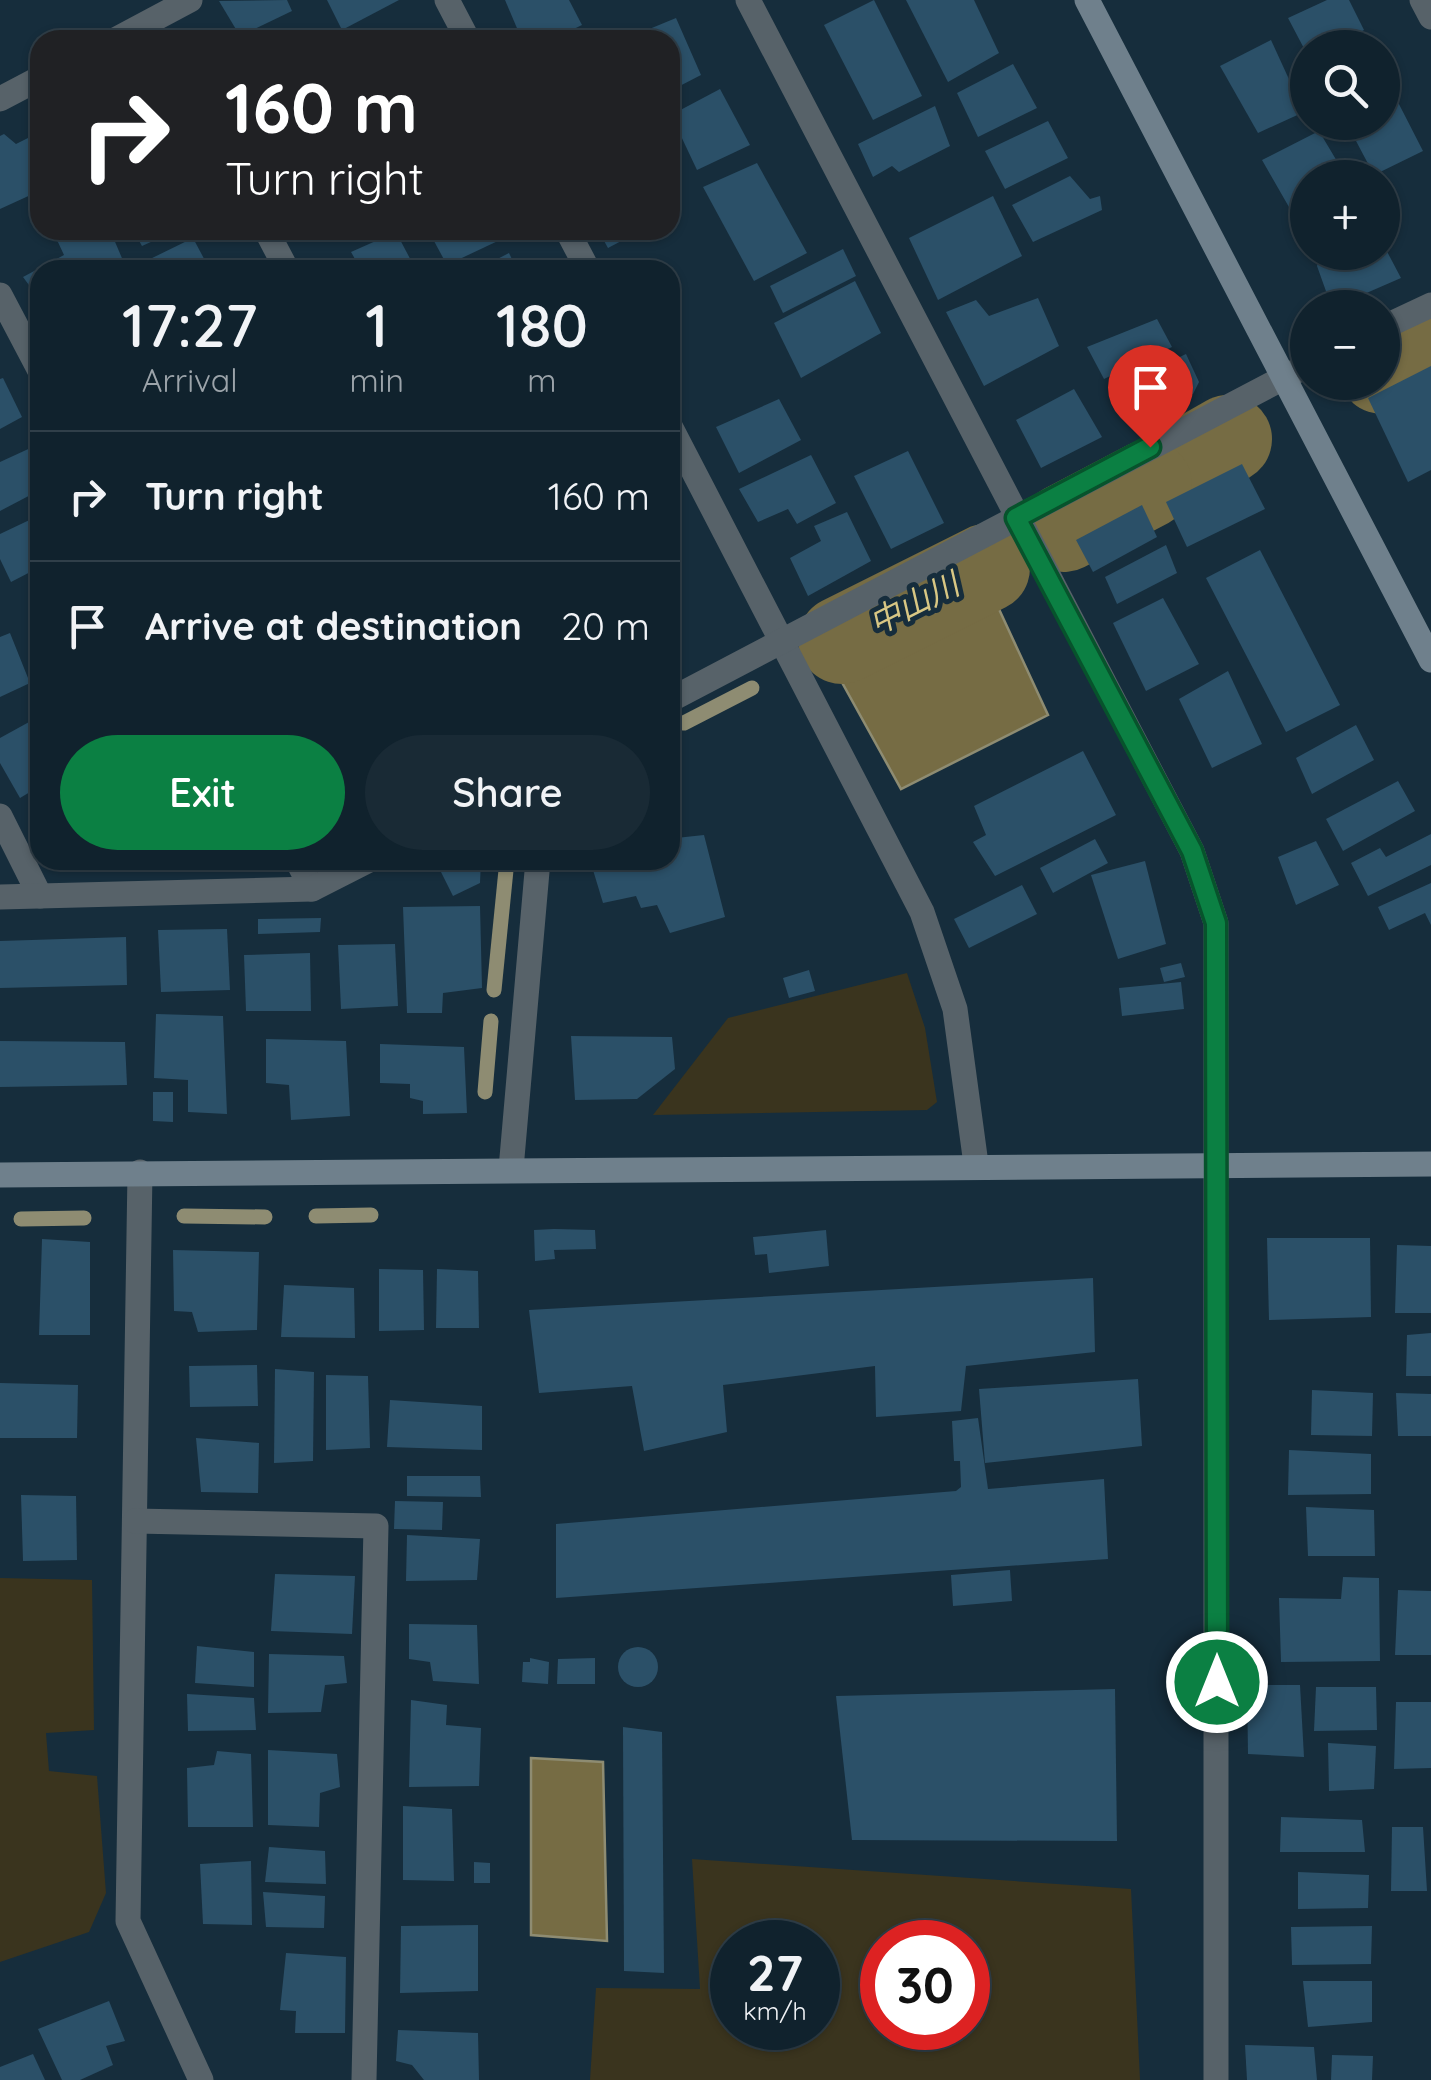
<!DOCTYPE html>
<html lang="en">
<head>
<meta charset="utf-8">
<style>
  :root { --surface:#10222d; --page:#192a35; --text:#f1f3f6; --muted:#9ca4aa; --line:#303f49; --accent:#0b8043 }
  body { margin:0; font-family:Quicksand,"Noto Sans JP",sans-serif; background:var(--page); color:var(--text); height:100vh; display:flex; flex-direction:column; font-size:38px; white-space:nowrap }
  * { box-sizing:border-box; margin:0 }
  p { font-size:32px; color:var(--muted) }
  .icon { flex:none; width:55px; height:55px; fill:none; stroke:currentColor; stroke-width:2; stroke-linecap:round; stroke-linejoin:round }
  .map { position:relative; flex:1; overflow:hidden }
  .details { position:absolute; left:30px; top:260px; width:650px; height:610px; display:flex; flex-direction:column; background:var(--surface); border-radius:30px; box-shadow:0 2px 8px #0004,0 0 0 2px var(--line) }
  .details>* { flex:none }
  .guide { position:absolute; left:30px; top:30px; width:650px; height:210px; border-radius:30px; box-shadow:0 2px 8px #0004,0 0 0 2px var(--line); background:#202124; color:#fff; overflow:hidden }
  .tools { position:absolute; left:1290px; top:30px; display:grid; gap:20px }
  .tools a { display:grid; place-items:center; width:110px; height:110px; border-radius:50%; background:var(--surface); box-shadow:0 2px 8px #0004,0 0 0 2px var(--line); font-size:50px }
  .speed { position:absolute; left:710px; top:1920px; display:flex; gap:20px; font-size:50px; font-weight:700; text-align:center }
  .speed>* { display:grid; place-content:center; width:130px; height:130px; border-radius:50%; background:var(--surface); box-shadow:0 2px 8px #0004,0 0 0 2px var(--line); line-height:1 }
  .speed small { font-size:25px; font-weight:400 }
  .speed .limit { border:15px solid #d22; background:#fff; color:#111 }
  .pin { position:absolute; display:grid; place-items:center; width:85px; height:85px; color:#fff; margin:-102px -42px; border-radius:50% 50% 50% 0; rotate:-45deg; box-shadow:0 0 10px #0007 }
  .pin .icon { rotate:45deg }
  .me { position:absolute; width:110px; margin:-55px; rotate:0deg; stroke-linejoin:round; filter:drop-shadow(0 0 8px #0008) }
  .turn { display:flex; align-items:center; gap:35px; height:210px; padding:0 30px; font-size:45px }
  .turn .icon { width:130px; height:130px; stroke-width:2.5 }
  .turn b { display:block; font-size:70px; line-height:85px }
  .eta { display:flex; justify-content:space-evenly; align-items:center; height:170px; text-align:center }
  .eta b { font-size:60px; font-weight:600; line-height:70px }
  .primary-button { display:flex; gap:20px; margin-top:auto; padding:20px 30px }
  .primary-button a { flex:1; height:115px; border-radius:60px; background:var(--accent); color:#fff; font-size:40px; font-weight:600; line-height:115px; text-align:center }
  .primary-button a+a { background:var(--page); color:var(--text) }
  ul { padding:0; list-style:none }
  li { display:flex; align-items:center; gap:30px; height:130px; padding:0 30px; border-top:2px solid var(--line) }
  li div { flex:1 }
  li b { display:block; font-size:38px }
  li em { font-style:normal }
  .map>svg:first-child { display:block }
</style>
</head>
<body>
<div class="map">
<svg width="1431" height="2080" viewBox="0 0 1431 2080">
  <rect width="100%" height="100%" fill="#162d3c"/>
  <g fill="#3a341e" fill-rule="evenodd">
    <path d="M 907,973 L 925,1028 L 937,1102 L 927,1110 L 653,1115 L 728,1018 Z"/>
    <path d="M 0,1578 L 92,1580 L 94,1730 L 46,1733 L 49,1771 L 97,1776 L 106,1893 L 89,1932 L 0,1962 Z"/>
    <path d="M 692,1859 L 1131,1889 L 1140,2080 L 590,2080 L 596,1988 L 700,1989 ZM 732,1942 L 818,1942 L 818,2028 L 732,2028 ZM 882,1942 L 968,1942 L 968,2028 L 882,2028 Z"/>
  </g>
  <g fill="#766c44" stroke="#8e8c72" stroke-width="2.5">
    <path d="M 992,594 L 1048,715 L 901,789 L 839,677 Z"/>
    <path d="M 531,1758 L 603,1762 L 607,1941 L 531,1935 Z"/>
  </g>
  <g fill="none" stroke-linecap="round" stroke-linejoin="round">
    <g stroke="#8e8c72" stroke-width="15">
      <path d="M 835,644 L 842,640"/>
      <path d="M 684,723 L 752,688"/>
      <path d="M 494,990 L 507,860"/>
      <path d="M 485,1092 L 491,1021"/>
      <path d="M 184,1216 L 265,1217"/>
      <path d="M 316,1216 L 371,1215"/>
      <path d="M 21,1219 L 84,1218"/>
    </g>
    <g stroke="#766c44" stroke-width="88">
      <path d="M 1382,370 L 1431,345"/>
      <path d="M 1177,468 L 1228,439"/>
      <path d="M 1064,528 L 1148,484"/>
      <path d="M 842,640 L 986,568"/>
    </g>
  </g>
  <g fill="#2b5068">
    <path d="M 287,0 L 292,11 L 240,36 L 219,1 Z"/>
    <path d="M 327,0 L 399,0 L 342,30 Z"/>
    <path d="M 505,0 L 569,0 L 582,25 L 551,40 L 522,40 Z"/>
    <path d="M 874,0 L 922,96 L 873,120 L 824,25 Z"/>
    <path d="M 906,0 L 974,0 L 999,53 L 948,82 Z"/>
    <path d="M 1327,0 L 1349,0 L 1364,30 L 1332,48 L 1308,48 L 1308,56 L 1288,18 Z"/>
    <path d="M 676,18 L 701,75 L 670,91 L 670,40 L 630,37 Z"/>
    <path d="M 1271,40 L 1304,112 L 1258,133 L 1220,66 Z"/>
    <path d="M 1013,64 L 1037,108 L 978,137 L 957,93 Z"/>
    <path d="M 1382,71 L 1423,151 L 1374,175 L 1346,122 L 1382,122 Z"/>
    <path d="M 720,89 L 750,145 L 697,170 L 671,115 Z"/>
    <path d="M 935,106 L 950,146 L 899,172 L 892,166 L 873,177 L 858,144 Z"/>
    <path d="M 1048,121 L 1068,158 L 1005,189 L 985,151 Z"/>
    <path d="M 1319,131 L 1347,178 L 1308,178 L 1308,217 L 1297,221 L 1262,160 Z"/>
    <path d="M 40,132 L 40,196 L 35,193 L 0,209 L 0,136 L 4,134 L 16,144 Z"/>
    <path d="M 757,163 L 807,253 L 754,281 L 703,187 Z"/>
    <path d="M 1070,176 L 1090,199 L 1100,196 L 1102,210 L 1033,242 L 1012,205 Z"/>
    <path d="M 993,196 L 1022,256 L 938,300 L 909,238 Z"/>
    <path d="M 78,230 L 110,230 L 127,270 L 40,270 L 40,300 L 23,277 L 64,255 L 57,240 Z"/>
    <path d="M 133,230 L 177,230 L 142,246 Z"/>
    <path d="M 428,230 L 521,230 L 447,265 Z"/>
    <path d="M 598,230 L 642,230 L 608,248 Z"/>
    <path d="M 396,232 L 416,270 L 351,270 L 359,266 L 351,252 Z"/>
    <path d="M 193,238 L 210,270 L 149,270 L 144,262 Z"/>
    <path d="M 1382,242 L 1401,278 L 1332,308 L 1317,266 L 1321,252 L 1382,252 Z"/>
    <path d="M 843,249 L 856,276 L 783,313 L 770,286 Z"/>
    <path d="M 509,253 L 517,270 L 476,270 Z"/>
    <path d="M 855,281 L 881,333 L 801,378 L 774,323 Z"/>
    <path d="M 1038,298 L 1059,346 L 984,386 L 946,312 L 976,300 L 989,316 Z"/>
    <path d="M 1157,319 L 1172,347 L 1104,379 L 1087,347 Z"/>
    <path d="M 1186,354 L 1199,382 L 1193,394 L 1137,418 L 1123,384 Z"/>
    <path d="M 1431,366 L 1431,470 L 1408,482 L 1368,398 Z"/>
    <path d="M 3,378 L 22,417 L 0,429 L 0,379 Z"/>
    <path d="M 1074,389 L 1102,437 L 1041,468 L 1016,420 Z"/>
    <path d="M 779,399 L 801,440 L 739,473 L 716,427 Z"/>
    <path d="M 37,445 L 40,490 L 0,511 L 0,462 Z"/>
    <path d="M 908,451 L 944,523 L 891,549 L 854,476 Z"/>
    <path d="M 811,455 L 836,503 L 797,524 L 788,509 L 758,522 L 739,489 Z"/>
    <path d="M 1242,464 L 1265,509 L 1187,547 L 1166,502 Z"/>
    <path d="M 1142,505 L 1157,537 L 1093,572 L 1076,540 Z"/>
    <path d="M 847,512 L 871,561 L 808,596 L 790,558 L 821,541 L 814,526 Z"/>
    <path d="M 40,515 L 40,567 L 11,582 L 0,559 L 0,534 Z"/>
    <path d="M 1166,545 L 1177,573 L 1117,604 L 1105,577 Z"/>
    <path d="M 1260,550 L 1340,705 L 1286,732 L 1206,578 Z"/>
    <path d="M 1163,598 L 1199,664 L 1146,691 L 1113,623 Z"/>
    <path d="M 10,633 L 30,683 L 0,697 L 0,637 Z"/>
    <path d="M 1228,671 L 1262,744 L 1212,768 L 1179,699 Z"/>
    <path d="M 40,716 L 40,786 L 20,798 L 0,763 L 0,738 Z"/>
    <path d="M 1356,725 L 1374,760 L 1312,794 L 1296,758 Z"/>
    <path d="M 1083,751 L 1116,815 L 995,876 L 973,842 L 986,835 L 974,806 Z"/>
    <path d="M 1398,781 L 1415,811 L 1343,851 L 1326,819 Z"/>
    <path d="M 671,822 L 676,838 L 704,835 L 725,917 L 670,933 L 657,905 L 641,908 L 636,896 L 603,903 L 590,860 L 670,860 Z"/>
    <path d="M 1431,834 L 1431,865 L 1368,896 L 1351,863 L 1380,848 L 1386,857 Z"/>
    <path d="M 1095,839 L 1108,863 L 1053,893 L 1040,868 Z"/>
    <path d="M 1316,841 L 1339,885 L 1296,905 L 1278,857 Z"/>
    <path d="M 54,860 L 117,860 L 98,870 Z"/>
    <path d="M 440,860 L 481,860 L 480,883 L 453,896 L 436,862 Z"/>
    <path d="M 1145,861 L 1166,944 L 1118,959 L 1091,875 Z"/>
    <path d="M 1431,883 L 1431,925 L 1425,913 L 1389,930 L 1378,907 Z"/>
    <path d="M 1022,885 L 1037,914 L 969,948 L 954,919 Z"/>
    <path d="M 480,906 L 482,988 L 443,993 L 442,1013 L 407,1013 L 403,907 Z"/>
    <path d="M 321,918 L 320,932 L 258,934 L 258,919 Z"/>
    <path d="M 227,929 L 230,990 L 161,992 L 158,930 Z"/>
    <path d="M 126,937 L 127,985 L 0,988 L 0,941 Z"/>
    <path d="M 395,944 L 398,1006 L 341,1009 L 338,945 Z"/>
    <path d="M 310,953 L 311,1011 L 246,1011 L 244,955 Z"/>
    <path d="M 1181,963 L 1185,977 L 1164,982 L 1160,968 Z"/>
    <path d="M 809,970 L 815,991 L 789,998 L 783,978 Z"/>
    <path d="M 1181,982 L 1184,1009 L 1122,1016 L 1119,988 Z"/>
    <path d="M 156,1014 L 223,1016 L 227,1114 L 188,1112 L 188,1080 L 154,1078 Z"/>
    <path d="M 571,1036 L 672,1037 L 675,1069 L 637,1099 L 575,1100 Z"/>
    <path d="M 266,1039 L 346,1041 L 350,1116 L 291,1120 L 289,1085 L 266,1083 Z"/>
    <path d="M 0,1041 L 125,1042 L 127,1085 L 0,1087 Z"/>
    <path d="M 380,1044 L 464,1047 L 467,1113 L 423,1114 L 423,1101 L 410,1098 L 410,1084 L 380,1083 Z"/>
    <path d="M 153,1092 L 173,1092 L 173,1122 L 153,1121 Z"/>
    <path d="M 554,1229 L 595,1230 L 596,1249 L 554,1250 L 555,1259 L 535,1261 L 534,1230 Z"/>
    <path d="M 826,1230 L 829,1266 L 769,1273 L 767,1254 L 755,1255 L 753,1237 Z"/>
    <path d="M 1267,1238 L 1370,1238 L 1371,1317 L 1269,1320 Z"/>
    <path d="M 42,1239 L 90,1242 L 90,1335 L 39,1335 Z"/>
    <path d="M 1397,1245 L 1431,1246 L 1431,1313 L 1395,1313 Z"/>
    <path d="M 173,1250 L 259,1252 L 257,1330 L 198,1332 L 192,1312 L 174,1311 Z"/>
    <path d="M 379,1269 L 423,1270 L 424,1330 L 379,1331 Z"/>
    <path d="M 437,1269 L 478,1271 L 479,1328 L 436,1328 Z"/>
    <path d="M 1093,1278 L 1095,1352 L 966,1366 L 961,1411 L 876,1417 L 875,1366 L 723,1385 L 727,1432 L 644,1451 L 632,1386 L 539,1393 L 529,1310 Z"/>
    <path d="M 284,1285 L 354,1288 L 355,1338 L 281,1337 Z"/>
    <path d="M 1431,1333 L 1431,1376 L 1406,1376 L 1407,1335 Z"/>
    <path d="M 257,1365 L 258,1406 L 190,1407 L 189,1366 Z"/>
    <path d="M 275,1369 L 314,1372 L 313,1461 L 274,1463 Z"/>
    <path d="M 326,1375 L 368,1376 L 370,1448 L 326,1450 Z"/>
    <path d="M 1138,1379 L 1142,1446 L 985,1463 L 979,1389 Z"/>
    <path d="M 0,1383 L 78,1385 L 77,1438 L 0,1438 Z"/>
    <path d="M 1312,1390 L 1373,1393 L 1372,1436 L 1311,1435 Z"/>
    <path d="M 1396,1393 L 1431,1394 L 1431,1436 L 1398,1436 Z"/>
    <path d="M 390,1400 L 482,1406 L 482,1450 L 387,1447 Z"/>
    <path d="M 978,1418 L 988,1489 L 1104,1479 L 1108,1559 L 556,1598 L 556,1524 L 956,1491 L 961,1487 L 960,1461 L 954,1461 L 952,1421 Z"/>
    <path d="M 196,1438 L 259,1443 L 258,1493 L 201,1492 Z"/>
    <path d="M 1289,1450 L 1371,1454 L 1371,1494 L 1288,1495 Z"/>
    <path d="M 407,1476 L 480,1476 L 481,1497 L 407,1496 Z"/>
    <path d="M 21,1495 L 76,1496 L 77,1560 L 23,1561 Z"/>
    <path d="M 395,1501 L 443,1502 L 442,1530 L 394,1529 Z"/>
    <path d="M 1306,1507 L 1374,1510 L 1375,1556 L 1308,1556 Z"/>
    <path d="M 407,1535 L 480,1539 L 477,1580 L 406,1581 Z"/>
    <path d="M 1010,1570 L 1012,1601 L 953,1606 L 951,1575 Z"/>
    <path d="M 275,1574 L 355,1576 L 352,1634 L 271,1631 Z"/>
    <path d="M 1343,1577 L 1379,1578 L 1380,1661 L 1281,1662 L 1279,1598 L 1341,1599 Z"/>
    <path d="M 1398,1590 L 1431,1591 L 1431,1655 L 1395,1655 Z"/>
    <path d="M 409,1624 L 477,1625 L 479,1684 L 433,1681 L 430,1662 L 409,1659 Z"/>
    <path d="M 197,1646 L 254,1652 L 254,1687 L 195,1683 Z"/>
    <circle cx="638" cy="1667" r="20"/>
    <path d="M 269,1654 L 344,1656 L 347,1683 L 325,1685 L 321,1712 L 268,1713 Z"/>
    <path d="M 530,1658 L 549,1662 L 548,1684 L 522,1682 L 523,1662 L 530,1662 Z"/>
    <path d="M 595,1658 L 595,1684 L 557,1684 L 558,1659 Z"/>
    <path d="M 1247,1685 L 1300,1685 L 1304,1757 L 1248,1754 Z"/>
    <path d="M 1316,1687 L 1376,1687 L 1377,1730 L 1314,1731 Z"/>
    <path d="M 1115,1689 L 1117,1841 L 852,1840 L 836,1696 Z"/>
    <path d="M 187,1694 L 254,1698 L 256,1730 L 188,1731 Z"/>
    <path d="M 411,1700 L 447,1705 L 446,1725 L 481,1728 L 479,1786 L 409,1787 Z"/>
    <path d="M 1396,1702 L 1431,1702 L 1431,1768 L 1394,1769 Z"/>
    <path d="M 623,1727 L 662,1732 L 664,1973 L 624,1971 Z"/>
    <path d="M 1328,1743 L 1376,1746 L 1374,1789 L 1329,1791 Z"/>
    <path d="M 268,1750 L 337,1754 L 340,1787 L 320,1793 L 319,1827 L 268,1825 Z"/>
    <path d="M 217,1751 L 251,1754 L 253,1827 L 188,1827 L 187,1768 L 214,1765 Z"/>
    <path d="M 403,1806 L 452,1809 L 454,1881 L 403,1880 Z"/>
    <path d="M 1281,1817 L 1362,1820 L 1365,1852 L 1280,1852 Z"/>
    <path d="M 1392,1827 L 1423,1827 L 1427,1891 L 1391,1891 Z"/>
    <path d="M 269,1847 L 325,1851 L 326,1884 L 265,1882 Z"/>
    <path d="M 251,1861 L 252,1925 L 203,1924 L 200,1864 Z"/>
    <path d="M 474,1862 L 490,1863 L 490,1883 L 474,1883 Z"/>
    <path d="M 1298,1872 L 1369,1875 L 1368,1908 L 1298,1909 Z"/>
    <path d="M 263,1892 L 325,1896 L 324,1928 L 266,1927 Z"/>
    <path d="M 478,1925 L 478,1991 L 400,1993 L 401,1926 Z"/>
    <path d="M 1372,1926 L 1371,1964 L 1292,1965 L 1291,1927 Z"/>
    <path d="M 286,1953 L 346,1957 L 345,2033 L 295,2033 L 296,2011 L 280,2010 Z"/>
    <path d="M 1303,1981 L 1372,1981 L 1372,2022 L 1308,2027 Z"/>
    <path d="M 109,2001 L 125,2041 L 106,2046 L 113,2065 L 80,2080 L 62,2080 L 38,2029 Z"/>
    <path d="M 398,2030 L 478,2033 L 479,2080 L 424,2080 L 412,2065 L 396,2061 Z"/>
    <path d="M 1245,2045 L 1314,2047 L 1317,2080 L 1247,2080 Z"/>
    <path d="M 33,2054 L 45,2080 L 0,2080 L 0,2067 Z"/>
    <path d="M 1332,2055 L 1373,2056 L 1372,2080 L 1331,2080 Z"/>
  </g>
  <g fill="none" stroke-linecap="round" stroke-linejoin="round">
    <g stroke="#576269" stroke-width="25">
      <path d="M 447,0 L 468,40"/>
      <path d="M 748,0 L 1192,851 L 1216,923 L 1216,2080"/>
      <path d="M 1422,0 L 1431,17"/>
      <path d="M 115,40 L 190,0"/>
      <path d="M 0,99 L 40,78"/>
      <path d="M 266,230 L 287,270"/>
      <path d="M 567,230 L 588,270"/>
      <path d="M 0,295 L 40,371"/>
      <path d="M 1382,328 L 1431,305"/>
      <path d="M 670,426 L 922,912 L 955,1009 L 976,1164"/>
      <path d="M 670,700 L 1308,365"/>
      <path d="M 0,816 L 40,896"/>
      <path d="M 297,860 L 312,889"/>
      <path d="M 0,897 L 312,889 L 369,860"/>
      <path d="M 511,1169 L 538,860"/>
      <path d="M 140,1172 L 128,1921 L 201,2080"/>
      <path d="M 135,1521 L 376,1526 L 364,2080"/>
    </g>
    <g stroke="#6f808c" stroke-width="25">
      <path d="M 1087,0 L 1431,660"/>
      <path d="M 0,1175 L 1431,1164"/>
    </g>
  </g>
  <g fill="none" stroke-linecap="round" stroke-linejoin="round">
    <defs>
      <path id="route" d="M 1150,447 L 1016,518 L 1192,851 L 1216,923 L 1217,1682"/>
    </defs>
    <use href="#route" stroke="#07532c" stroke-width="25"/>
    <use href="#route" stroke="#0b8043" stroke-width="18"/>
  </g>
  <g text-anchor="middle" stroke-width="10" stroke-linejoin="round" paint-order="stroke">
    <g font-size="32" font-style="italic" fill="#d8c784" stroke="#162d3c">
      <text transform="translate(914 604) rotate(-27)" y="11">中山川</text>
    </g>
  </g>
</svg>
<div class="tools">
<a><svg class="icon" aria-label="search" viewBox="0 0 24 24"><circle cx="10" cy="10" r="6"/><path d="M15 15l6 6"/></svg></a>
<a>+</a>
<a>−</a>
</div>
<div class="speed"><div>27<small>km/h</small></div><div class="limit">30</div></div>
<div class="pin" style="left:1150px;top:447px;background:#d93025"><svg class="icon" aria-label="arrive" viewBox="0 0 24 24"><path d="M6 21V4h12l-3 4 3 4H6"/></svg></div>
<svg class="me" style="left:1217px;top:1682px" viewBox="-20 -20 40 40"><circle r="17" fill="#0b8043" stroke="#fff" stroke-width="3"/><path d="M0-11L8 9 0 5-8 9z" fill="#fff"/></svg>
<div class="guide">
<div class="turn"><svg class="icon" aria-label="right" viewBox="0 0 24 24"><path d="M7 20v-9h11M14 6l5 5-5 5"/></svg><div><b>160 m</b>Turn right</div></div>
</div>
<section class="details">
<div class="eta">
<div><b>17:27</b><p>Arrival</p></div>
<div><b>1</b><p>min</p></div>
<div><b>180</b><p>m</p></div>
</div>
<ul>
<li><svg class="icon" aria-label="right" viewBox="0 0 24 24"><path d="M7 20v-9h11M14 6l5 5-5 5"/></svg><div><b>Turn right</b></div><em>160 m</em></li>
<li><svg class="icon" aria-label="arrive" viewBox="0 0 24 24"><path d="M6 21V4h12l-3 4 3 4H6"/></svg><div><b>Arrive at destination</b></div><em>20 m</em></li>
</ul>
<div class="primary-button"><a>Exit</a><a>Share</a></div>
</section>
</div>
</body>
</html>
